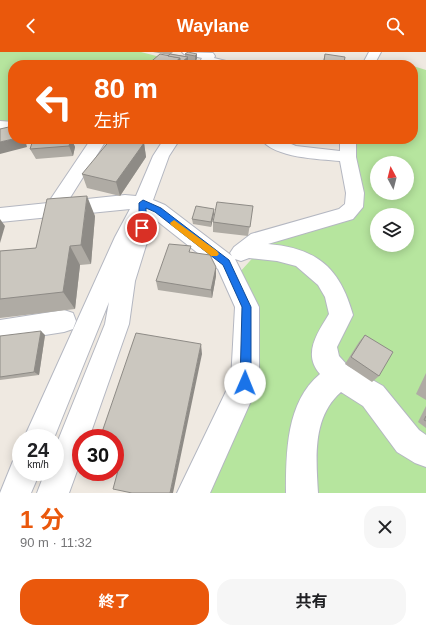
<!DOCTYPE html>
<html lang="ja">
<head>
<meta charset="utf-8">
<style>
  :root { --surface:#fff; --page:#f6f6f6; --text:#202124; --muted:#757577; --accent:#ea580c }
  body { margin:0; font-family:Arial,"Noto Sans JP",sans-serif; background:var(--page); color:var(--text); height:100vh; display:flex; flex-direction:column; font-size:15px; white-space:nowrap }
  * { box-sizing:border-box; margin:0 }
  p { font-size:13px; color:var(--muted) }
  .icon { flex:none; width:22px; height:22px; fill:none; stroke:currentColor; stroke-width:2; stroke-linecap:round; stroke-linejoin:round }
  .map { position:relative; height:441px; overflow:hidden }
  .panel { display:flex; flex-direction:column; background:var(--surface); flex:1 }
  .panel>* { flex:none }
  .hud { position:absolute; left:8px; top:8px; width:410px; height:84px; border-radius:16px; box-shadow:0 2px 10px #0003; background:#ea580c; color:#fff; overflow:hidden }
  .needle { width:26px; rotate:353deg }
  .fabs { position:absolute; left:370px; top:104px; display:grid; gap:8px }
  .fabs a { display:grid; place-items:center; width:44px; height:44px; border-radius:50%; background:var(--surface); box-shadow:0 2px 10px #0003; font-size:20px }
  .speed { position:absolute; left:12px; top:377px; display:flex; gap:8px; font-size:20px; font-weight:700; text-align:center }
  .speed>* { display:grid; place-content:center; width:52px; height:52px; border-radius:50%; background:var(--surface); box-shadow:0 2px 10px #0003; line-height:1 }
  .speed small { font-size:10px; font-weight:400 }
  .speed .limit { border:6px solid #d22; background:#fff; color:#111 }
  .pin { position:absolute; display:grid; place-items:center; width:34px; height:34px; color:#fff; margin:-17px; border:2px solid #fff; border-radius:50%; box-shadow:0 1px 4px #0007 }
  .me { position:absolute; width:44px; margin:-22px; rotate:1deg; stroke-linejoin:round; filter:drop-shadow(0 0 3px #0008) }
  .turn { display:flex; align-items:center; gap:14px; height:84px; padding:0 20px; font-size:18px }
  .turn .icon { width:52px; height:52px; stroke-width:2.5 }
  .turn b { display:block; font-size:28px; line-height:34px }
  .round { display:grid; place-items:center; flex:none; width:42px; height:42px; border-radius:16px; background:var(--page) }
  .summary { display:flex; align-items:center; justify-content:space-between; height:68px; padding:0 20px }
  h1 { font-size:24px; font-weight:700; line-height:30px; color:var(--accent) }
  .cta { display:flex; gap:8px; margin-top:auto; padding:8px 20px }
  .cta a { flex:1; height:46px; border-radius:16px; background:var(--accent); color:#fff; font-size:16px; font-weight:700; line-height:46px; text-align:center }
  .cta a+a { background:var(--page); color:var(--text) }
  header { display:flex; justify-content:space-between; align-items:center; height:52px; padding:0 20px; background:var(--accent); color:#fff; font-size:18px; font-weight:700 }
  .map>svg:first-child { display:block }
</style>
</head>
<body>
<header><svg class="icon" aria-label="back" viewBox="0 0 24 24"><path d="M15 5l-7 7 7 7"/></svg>Waylane<svg class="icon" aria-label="search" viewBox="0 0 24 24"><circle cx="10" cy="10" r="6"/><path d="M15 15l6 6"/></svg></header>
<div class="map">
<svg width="426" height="441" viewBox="0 0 426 441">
  <rect width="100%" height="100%" fill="#efe9e1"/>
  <g fill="#b6e59e" fill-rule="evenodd">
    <path d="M 0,0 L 141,0 L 164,6 L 148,13 L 13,13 L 13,70 L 0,76 Z"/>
    <path d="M 413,14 L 426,18 L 426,441 L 197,441 L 239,358 L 239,221 L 267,190 L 343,168 L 362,135 L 352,87 L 413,87 ZM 377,111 L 407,111 L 407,141 L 377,141 ZM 377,163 L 407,163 L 407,193 L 377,193 Z"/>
  </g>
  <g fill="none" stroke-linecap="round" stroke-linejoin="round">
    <defs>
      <g id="minor">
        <path d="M 182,0 L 213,1 L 215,4 L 214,6 L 230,10 L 232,13 L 212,13 L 203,11 L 201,8 L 202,6 L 184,2 Z"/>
        <path d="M 369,0 L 381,0 L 374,13 L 362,13 Z"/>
        <path d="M 0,69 L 13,70 L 13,80 L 0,79 Z"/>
        <path d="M 91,87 L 107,87 L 68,149 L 125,143 L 136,144 L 153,104 L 164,87 L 180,87 L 169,104 L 153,148 L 165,153 L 232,204 L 230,201 L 234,195 L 251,182 L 339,157 L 345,152 L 346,141 L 340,109 C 319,107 274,106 261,87 L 279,87 L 296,94 L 340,99 L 340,87 L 356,87 L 356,105 L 364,141 L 363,155 L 353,167 L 268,192 C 317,196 340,216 353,263 L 337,295 L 339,304 L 348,314 L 383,334 L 419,378 L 426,383 L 426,415 L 415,411 L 397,400 L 363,354 L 341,340 C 312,365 316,406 318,441 L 286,441 C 286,401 286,350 320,322 C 302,302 318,280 329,262 L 325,245 L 318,233 L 296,214 L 277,209 L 249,206 L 241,209 L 235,207 L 259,255 L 259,331 L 210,441 L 177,441 L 231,329 L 235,255 L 218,217 L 147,161 L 138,179 L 145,182 L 148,187 L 135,229 L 129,272 L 89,386 L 81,386 L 81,408 L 69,441 L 37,441 L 45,420 L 55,420 L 55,396 L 105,272 L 109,250 L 54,386 L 24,386 L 115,185 L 130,157 L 0,170 L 0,156 L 48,151 Z"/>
        <path d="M 64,258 L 73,261 L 76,269 L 73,277 L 64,280 L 0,290 L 0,268 Z"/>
        <path d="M 21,406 L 21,420 L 40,420 L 31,441 L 0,441 L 13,409 Z"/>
      </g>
    </defs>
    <use href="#minor" stroke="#b4b7c1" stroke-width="2"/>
    <use href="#minor" fill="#fff" fill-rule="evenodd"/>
  </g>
  <g fill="#afaba4">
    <path d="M 153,0 L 173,0 L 171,2 L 185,4 L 185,2 L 197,2 L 197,7 L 195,9 L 188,8 L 188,10 L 185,13 L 147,13 L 169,3 Z"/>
    <path d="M 325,2 L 344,11 L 344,13 L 318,13 L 322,13 Z"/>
    <path d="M 29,87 L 73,87 L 72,88 L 75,95 L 73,104 L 36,107 L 30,97 L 32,93 Z"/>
    <path d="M 241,87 L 263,87 L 260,92 Z"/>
    <path d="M 144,91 L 146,105 L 120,144 L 87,136 L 82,122 Z"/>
    <path d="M 253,154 L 248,184 L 213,180 L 213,170 Z"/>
    <path d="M 214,157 L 214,162 L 211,175 L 193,172 L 192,167 Z"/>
    <path d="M 95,164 L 91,212 L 80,213 L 75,257 L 0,266 L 0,199 L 36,196 Z"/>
    <path d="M 191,201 L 216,215 L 216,224 L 212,246 L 158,238 L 156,229 Z"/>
    <path d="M 45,283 L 39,323 L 0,328 L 0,284 Z"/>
    <path d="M 365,283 L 379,324 L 372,330 L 345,312 L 359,290 Z"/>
    <path d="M 202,302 L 120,413 L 115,412 L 115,386 Z"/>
    <path d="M 426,321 L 426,348 L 416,342 Z"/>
    <path d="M 426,354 L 426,376 L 418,370 Z"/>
  </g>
  <g fill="#8e8b86">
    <path d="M 197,2 L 197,7 L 195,9 L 195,4 Z"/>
    <path d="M 188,5 L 188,10 L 185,13 L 183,13 L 183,9 Z"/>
    <path d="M 180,6 L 180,13 L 172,13 Z"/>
    <path d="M 13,87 L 25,87 L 27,95 L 0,102 L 0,90 Z"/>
    <path d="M 69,87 L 73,87 L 72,88 L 75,95 L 73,104 L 69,94 Z"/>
    <path d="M 261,87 L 263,87 L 260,92 Z"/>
    <path d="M 144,91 L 146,105 L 120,144 L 116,130 Z"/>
    <path d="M 87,144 L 95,164 L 91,212 L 81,193 Z"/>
    <path d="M 214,157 L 214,162 L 211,175 L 211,170 Z"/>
    <path d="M 0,167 L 5,174 L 0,191 Z"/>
    <path d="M 70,194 L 80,213 L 75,257 L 63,240 Z"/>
    <path d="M 216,215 L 216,224 L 212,246 L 211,238 Z"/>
    <path d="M 41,279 L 45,283 L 39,323 L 34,320 Z"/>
    <path d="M 201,292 L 202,302 L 173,441 L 170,441 Z"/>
  </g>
  <g fill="#cbc7bf" stroke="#8e8b86">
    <path d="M 188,0 L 197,2 L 195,4 L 185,2 Z"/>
    <path d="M 160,2 L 180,6 L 172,13 L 147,13 Z"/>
    <path d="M 170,2 L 188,5 L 183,9 L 180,9 L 180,6 L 168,4 Z"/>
    <path d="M 325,2 L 345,5 L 344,11 L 324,9 Z"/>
    <path d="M 13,74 L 13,87 L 0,90 L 0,77 Z"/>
    <path d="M 44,87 L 71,87 L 69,94 L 30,97 L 33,88 Z"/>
    <path d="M 111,87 L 121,87 L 144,91 L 116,130 L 82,122 Z"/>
    <path d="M 87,144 L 81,193 L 70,194 L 63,240 L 0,247 L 0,199 L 36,196 L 47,147 Z"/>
    <path d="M 217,150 L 253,154 L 250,175 L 213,170 Z"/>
    <path d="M 196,154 L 214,157 L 211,170 L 192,167 Z"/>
    <path d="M 169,192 L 191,194 L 189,200 L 210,203 L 216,215 L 211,238 L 156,229 Z"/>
    <path d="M 41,279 L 34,320 L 0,325 L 0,284 Z"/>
    <path d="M 136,281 L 201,292 L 170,441 L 132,441 L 113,437 L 120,411 L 115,410 L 115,386 L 100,386 Z"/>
    <path d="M 365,283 L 393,300 L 379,324 L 351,305 Z"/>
    <path d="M 426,364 L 426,369 L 424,368 Z"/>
  </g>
  <path fill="#1a73e8" stroke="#114b97" d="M 143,148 L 161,156 L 229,208 L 251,255 L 251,331 L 249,335 L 245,337 L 241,335 L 240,331 L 242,255 L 223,213 L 155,160 L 146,156 L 146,176 L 145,179 L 139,179 L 139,151 Z"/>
  <path fill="#f59e0b" d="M 174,168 L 217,199 L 219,202 L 217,204 L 211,204 L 171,173 L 170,171 Z"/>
</svg>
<div class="fabs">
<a><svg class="needle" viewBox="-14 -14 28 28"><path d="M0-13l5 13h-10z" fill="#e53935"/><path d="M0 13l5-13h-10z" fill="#757577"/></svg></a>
<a><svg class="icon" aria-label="layers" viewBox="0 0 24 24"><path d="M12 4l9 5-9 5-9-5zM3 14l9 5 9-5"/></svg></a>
</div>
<div class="speed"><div>24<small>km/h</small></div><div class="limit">30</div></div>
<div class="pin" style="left:142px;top:176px;background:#d93025"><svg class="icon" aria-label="arrive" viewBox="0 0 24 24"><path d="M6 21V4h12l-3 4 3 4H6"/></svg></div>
<svg class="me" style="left:245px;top:331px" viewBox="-20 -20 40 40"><circle r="19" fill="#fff"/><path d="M0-13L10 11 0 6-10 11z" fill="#1a73e8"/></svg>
<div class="hud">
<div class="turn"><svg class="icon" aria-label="left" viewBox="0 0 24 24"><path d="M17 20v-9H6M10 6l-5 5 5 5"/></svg><div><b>80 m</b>左折</div></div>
</div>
</div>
<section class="panel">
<div class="summary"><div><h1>1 分</h1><p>90 m · 11:32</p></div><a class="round"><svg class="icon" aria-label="close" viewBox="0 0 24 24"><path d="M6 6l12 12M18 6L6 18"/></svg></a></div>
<div class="cta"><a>終了</a><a>共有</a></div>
</section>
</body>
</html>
